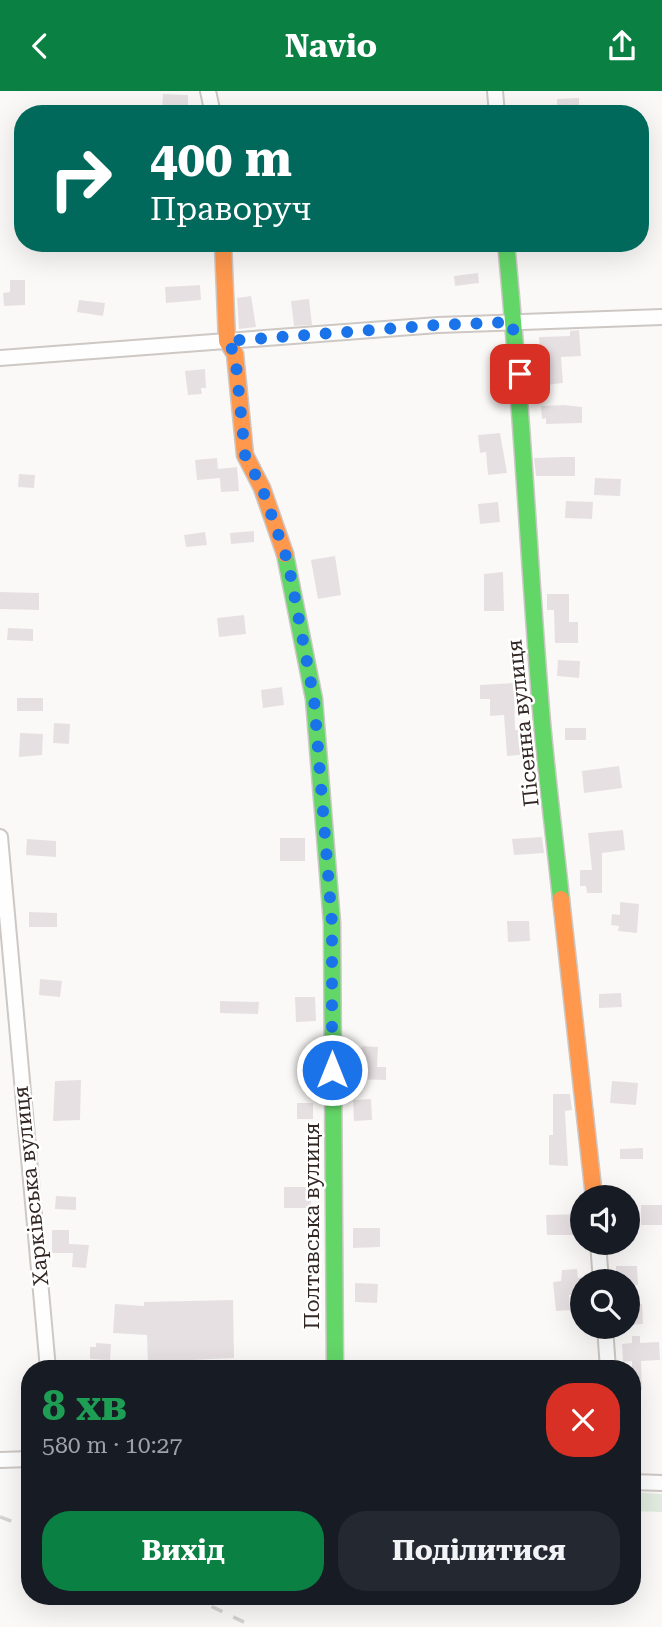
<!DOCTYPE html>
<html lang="uk">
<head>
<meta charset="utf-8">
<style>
  :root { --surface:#171b24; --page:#242831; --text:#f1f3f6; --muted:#9ea1a6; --accent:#0b8043 }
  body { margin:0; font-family:"Roboto Serif",serif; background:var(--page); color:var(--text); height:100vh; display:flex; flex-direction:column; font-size:26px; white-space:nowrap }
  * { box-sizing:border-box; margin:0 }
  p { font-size:23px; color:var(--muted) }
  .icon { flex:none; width:38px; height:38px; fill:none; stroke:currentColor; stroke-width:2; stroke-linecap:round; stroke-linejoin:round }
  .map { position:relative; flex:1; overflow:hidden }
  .side { position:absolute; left:21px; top:1269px; width:620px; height:245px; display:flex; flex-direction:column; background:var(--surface); border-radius:28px; box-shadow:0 7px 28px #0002 }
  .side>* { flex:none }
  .top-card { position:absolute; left:14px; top:14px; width:635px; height:147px; border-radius:28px; box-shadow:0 7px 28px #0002; background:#00695c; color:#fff; overflow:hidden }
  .controls { position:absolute; left:570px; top:1094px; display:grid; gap:14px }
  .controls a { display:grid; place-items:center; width:70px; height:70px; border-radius:50%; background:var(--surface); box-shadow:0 7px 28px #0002; font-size:35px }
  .pin { position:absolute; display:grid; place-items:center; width:60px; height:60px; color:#fff; margin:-30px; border-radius:14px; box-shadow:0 4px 10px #0006 }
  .me { position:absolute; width:77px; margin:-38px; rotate:0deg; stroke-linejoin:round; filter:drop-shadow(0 0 5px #0008) }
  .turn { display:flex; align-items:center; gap:24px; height:147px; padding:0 21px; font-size:32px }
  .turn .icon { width:91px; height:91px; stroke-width:2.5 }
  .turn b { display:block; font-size:49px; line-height:60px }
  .round { display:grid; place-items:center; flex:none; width:74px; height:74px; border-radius:28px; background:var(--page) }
  .summary { display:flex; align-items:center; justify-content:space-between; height:119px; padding:0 21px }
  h1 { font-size:42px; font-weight:700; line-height:52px; color:#1e9e55 }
  .primary-button { display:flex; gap:14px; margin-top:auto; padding:14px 21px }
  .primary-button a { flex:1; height:80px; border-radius:28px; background:var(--accent); color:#fff; font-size:28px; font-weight:700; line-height:80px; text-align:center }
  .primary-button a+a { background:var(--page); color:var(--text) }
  header { display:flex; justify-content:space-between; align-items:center; height:91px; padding:0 21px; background:var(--accent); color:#fff; font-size:32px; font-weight:700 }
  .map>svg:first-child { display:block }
</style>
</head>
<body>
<header><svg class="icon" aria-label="back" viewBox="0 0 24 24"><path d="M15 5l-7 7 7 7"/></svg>Navio<svg class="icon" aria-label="share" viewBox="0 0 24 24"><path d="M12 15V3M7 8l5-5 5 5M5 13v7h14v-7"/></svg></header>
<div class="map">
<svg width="662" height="1536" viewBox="0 0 662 1536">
  <rect width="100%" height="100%" fill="#fbf9f7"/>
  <path fill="#e2ebe0" d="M 632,1401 L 662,1403 L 662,1421 L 632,1420 Z"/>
  <g fill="#e7e0e3">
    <path d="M 163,3 L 188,4 L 188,23 L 162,23 Z"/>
    <path d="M 579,7 L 579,17 L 557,17 L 557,8 Z"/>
    <path d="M 478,182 L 479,192 L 455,195 L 454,185 Z"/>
    <path d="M 10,189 L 25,189 L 25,214 L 4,215 L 3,202 L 10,201 Z"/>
    <path d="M 200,194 L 201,209 L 166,212 L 165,196 Z"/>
    <path d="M 251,205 L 256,236 L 239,238 L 237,207 Z"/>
    <path d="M 309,208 L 312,234 L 294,235 L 291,210 Z"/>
    <path d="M 79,209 L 105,212 L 103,225 L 77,221 Z"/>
    <path d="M 579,239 L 581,265 L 561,266 L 563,292 L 545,294 L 544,274 L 531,275 L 530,265 L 540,265 L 539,246 L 570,245 L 570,240 Z"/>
    <path d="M 205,278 L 206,297 L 201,297 L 202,303 L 188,304 L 185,280 Z"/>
    <path d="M 564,314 L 582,316 L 582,332 L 546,333 L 546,327 L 542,328 L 541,315 Z"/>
    <path d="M 500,342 L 507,382 L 488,384 L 486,361 L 480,362 L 478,344 Z"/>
    <path d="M 565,366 L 575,366 L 575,385 L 536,385 L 534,367 Z"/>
    <path d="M 217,367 L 218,378 L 237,376 L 239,400 L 221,401 L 220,387 L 197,389 L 195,369 Z"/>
    <path d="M 19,383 L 35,384 L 34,397 L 18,396 Z"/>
    <path d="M 595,387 L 621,388 L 620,405 L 594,404 Z"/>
    <path d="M 566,410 L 593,411 L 592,428 L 565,427 Z"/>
    <path d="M 498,411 L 500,431 L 480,433 L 478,413 Z"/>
    <path d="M 254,440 L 254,451 L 231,453 L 230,442 Z"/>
    <path d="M 205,441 L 207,454 L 186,456 L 184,444 Z"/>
    <path d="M 335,465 L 341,504 L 318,508 L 311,469 Z"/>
    <path d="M 503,481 L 504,520 L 484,520 L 484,483 Z"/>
    <path d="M 0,501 L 39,502 L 39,519 L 0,518 Z"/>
    <path d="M 547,503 L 569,503 L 569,531 L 578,531 L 578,552 L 555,552 L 554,519 L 547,519 Z"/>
    <path d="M 244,524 L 246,543 L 219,546 L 217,527 Z"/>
    <path d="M 8,537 L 33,538 L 33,550 L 7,549 Z"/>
    <path d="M 558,569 L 580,570 L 579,587 L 557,585 Z"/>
    <path d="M 514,592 L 515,639 L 526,639 L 528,663 L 507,665 L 504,624 L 490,625 L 490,608 L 480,608 L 480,594 Z"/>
    <path d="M 282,596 L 284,614 L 263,617 L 261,599 Z"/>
    <rect x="17" y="607" width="26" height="13"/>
    <path d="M 54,632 L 70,633 L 69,653 L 53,652 Z"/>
    <rect x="565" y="637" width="21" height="12"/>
    <path d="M 20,642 L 43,643 L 42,664 L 19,666 Z"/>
    <path d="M 619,675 L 622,697 L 584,702 L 582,680 Z"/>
    <path d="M 623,739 L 625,759 L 602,762 L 602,802 L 587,802 L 586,795 L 580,795 L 580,779 L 592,779 L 588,742 Z"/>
    <path d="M 542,746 L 544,762 L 514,764 L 512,748 Z"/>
    <rect x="280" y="747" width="25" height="23"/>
    <path d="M 27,748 L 56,750 L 56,766 L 26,764 Z"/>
    <path d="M 620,811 L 639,813 L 637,842 L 618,840 L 619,835 L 611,834 L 612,823 L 620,824 Z"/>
    <path d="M 29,821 L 57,822 L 57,836 L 29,836 Z"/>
    <path d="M 507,830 L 529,830 L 530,850 L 508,851 Z"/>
    <path d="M 40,888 L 62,890 L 60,906 L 39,904 Z"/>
    <path d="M 621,902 L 622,916 L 599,917 L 599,903 Z"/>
    <path d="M 295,906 L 315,906 L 316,930 L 296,931 Z"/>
    <path d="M 220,910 L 259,911 L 258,923 L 220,922 Z"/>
    <path d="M 362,955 L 378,956 L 377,976 L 386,976 L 386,989 L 351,988 L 351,970 L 361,970 Z"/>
    <path d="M 81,989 L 80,1029 L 53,1030 L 55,990 Z"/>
    <path d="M 612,990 L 638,992 L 636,1014 L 610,1012 Z"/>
    <path d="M 553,1003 L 570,1003 L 572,1019 L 565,1020 L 568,1075 L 549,1074 L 549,1044 L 553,1044 Z"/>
    <path d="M 371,1008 L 372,1029 L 354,1030 L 353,1009 Z"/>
    <rect x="297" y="1012" width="16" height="16"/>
    <path d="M 643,1057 L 643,1068 L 620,1068 L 620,1058 Z"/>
    <rect x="284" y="1096" width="27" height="21"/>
    <path d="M 56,1105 L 76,1106 L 76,1119 L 55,1118 Z"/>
    <rect x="641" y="1114" width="21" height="20"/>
    <path d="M 580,1123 L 582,1144 L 547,1144 L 546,1124 Z"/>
    <path d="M 353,1137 L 380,1137 L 380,1156 L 353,1157 Z"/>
    <path d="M 52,1139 L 69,1139 L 69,1153 L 89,1154 L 86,1177 L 72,1176 L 73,1162 L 52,1162 Z"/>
    <path d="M 616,1175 L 637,1175 L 638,1194 L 616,1190 Z"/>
    <path d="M 577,1178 L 578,1187 L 583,1186 L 583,1203 L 569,1204 L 570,1219 L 556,1220 L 553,1191 L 561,1190 L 562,1179 Z"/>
    <path d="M 355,1192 L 378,1193 L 377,1212 L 355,1211 Z"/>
    <path d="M 233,1209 L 234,1267 L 148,1271 L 147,1244 L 113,1242 L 115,1213 L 144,1215 L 144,1211 Z"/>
    <path d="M 642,1213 L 643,1233 L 628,1234 L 628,1214 Z"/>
    <path d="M 632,1245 L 640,1245 L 640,1252 L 659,1251 L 660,1269 L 641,1270 L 642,1299 L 632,1300 L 632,1270 L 623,1271 L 622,1253 L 632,1252 Z"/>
    <path d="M 96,1252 L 111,1253 L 110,1269 L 90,1268 L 90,1256 L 96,1256 Z"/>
  </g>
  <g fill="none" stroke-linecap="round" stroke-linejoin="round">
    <defs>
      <g id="street">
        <path d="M 208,0 L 213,23"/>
        <path d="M 495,0 L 497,23"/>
        <path d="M 0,267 L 438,234 L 662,226"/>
        <path d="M 0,746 L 48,1278"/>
        <path d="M 598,1152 L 601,1190"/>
        <path d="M 605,1236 L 608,1278"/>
        <path d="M 0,1369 L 30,1368"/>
        <path d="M 632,1391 L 662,1392"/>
      </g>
      <g id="fast">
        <path d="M 506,152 C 521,303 528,455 540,607 C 545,674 554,741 561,808"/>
        <path d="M 285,463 L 314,608 L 332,832 L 335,1278"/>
      </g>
      <g id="slow">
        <path d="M 223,152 L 227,250 L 235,263 L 245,364 L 262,397 L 285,463"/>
        <path d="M 561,808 L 594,1106"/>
      </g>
    </defs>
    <use href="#street" stroke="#cdc8c4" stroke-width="18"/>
    <use href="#fast" stroke="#cdc8c4" stroke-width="19"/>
    <use href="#slow" stroke="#cdc8c4" stroke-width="19"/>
    <use href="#street" stroke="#fefefe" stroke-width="14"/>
    <use href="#fast" stroke="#63d668" stroke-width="16"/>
    <use href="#slow" stroke="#ff974d" stroke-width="16"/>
    <g stroke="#d5d4d2" stroke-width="3.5" stroke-dasharray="12 12" stroke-linecap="butt">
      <path d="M 0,1426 L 30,1437"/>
      <path d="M 190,1505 L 254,1536"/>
    </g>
  </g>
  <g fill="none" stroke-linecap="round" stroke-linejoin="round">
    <path stroke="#1a73e8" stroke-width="12" stroke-dasharray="0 21.6" d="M 332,979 L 332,832 L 314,608 L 288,471 L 262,397 L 245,364 L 235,263 L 227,250 L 438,234 L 512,231 L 520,283"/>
  </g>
  <g text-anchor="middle" stroke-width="5" stroke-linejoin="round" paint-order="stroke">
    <g font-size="21" fill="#322723" stroke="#fff">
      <text transform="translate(523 632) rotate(-96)" y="7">Пісенна вулиця</text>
      <text transform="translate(31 1095) rotate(-96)" y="7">Харківська вулиця</text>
      <text transform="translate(312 1135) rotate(-90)" y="7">Полтавська вулиця</text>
    </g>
  </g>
</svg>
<div class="controls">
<a><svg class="icon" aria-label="sound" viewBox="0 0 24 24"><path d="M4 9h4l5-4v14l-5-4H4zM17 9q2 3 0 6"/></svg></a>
<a><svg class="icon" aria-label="search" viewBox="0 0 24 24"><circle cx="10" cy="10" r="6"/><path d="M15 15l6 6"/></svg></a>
</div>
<div class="pin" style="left:520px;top:283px;background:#d93025"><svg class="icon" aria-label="arrive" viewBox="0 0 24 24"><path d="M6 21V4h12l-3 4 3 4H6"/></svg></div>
<svg class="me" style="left:332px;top:979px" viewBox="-20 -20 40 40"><circle r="17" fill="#1a73e8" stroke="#fff" stroke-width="3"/><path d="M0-11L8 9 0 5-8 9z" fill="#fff"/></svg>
<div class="top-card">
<div class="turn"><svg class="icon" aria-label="right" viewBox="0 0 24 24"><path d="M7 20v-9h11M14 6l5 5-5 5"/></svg><div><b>400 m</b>Праворуч</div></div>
</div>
<section class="side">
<div class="summary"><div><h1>8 хв</h1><p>580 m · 10:27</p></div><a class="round" style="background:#d93025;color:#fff"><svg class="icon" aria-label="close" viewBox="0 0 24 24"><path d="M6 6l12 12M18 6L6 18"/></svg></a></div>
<div class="primary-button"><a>Вихід</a><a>Поділитися</a></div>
</section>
</div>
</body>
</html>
